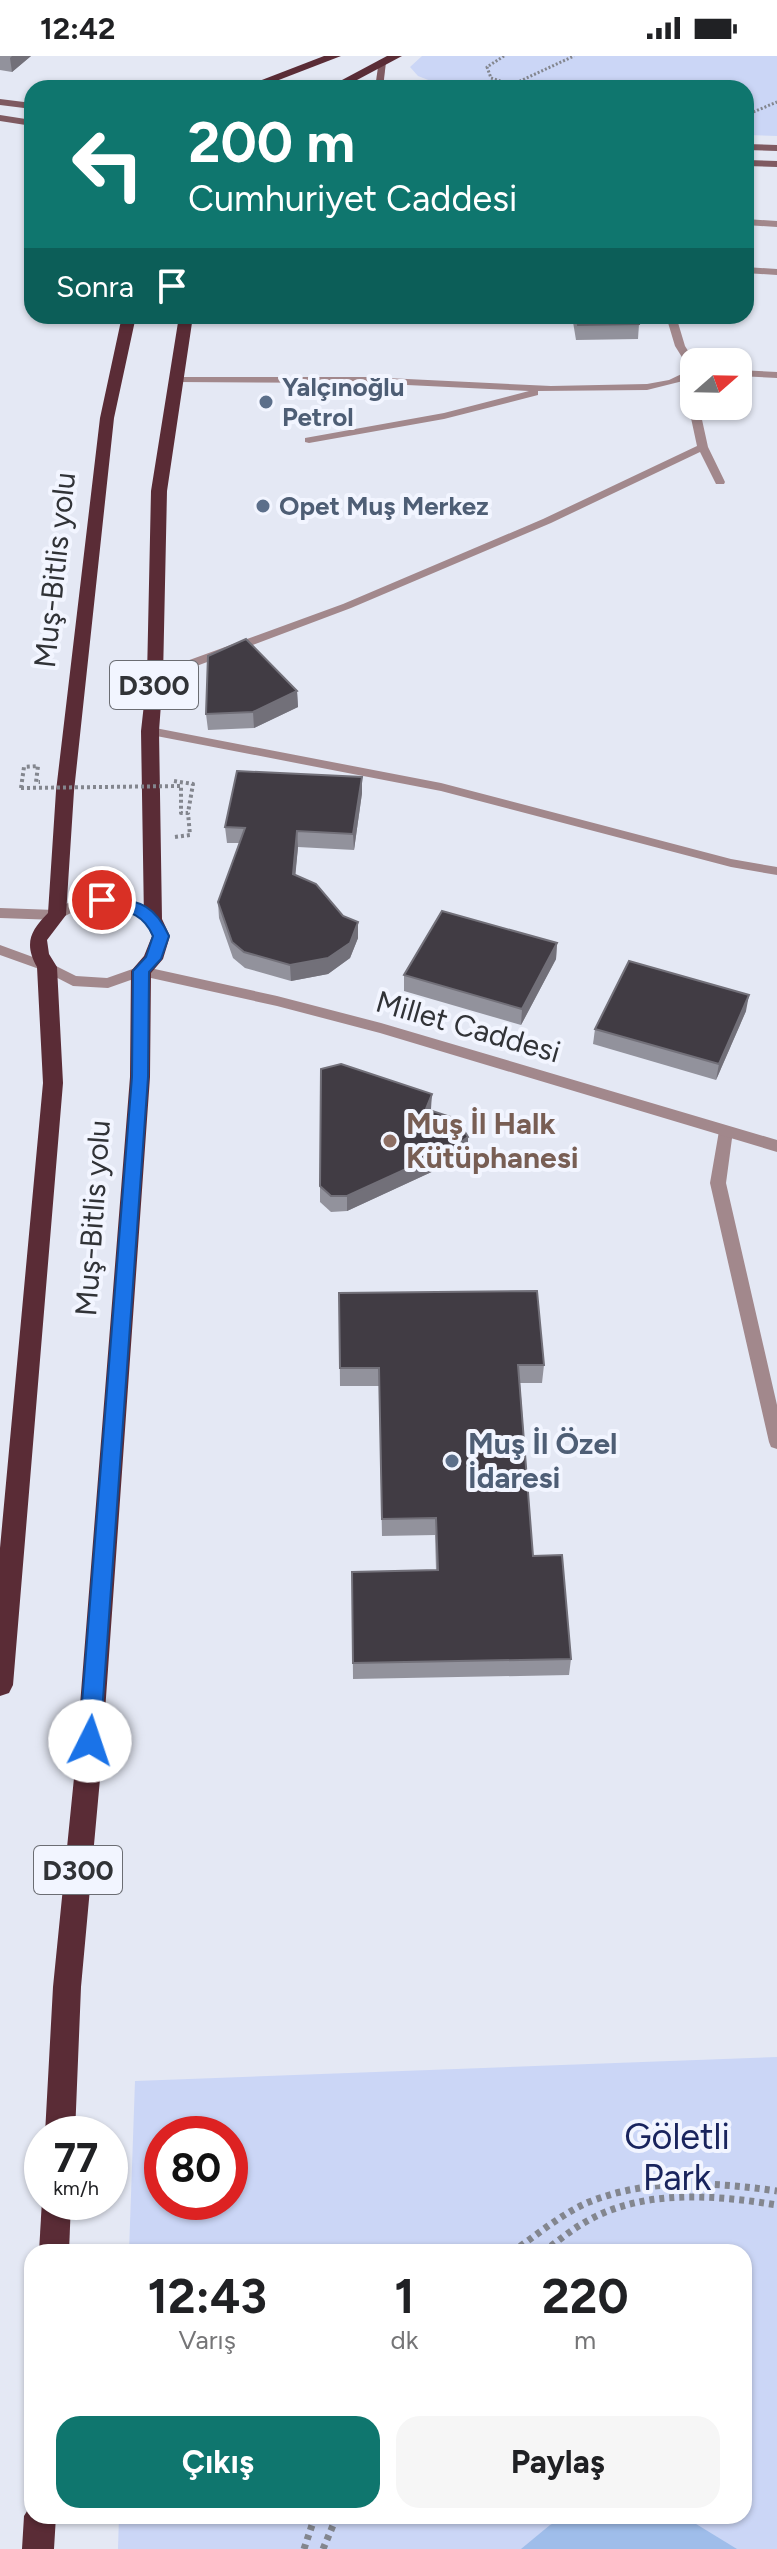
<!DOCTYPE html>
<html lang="tr">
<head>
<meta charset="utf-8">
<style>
  :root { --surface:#fff; --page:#f6f6f6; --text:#202124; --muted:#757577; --accent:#0f766e }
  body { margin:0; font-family:Figtree,sans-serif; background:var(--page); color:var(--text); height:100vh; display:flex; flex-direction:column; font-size:30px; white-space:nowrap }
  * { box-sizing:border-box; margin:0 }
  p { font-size:26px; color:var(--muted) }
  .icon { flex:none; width:44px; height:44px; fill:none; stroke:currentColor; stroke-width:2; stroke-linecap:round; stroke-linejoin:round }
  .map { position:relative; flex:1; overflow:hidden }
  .details { position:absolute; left:24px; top:2188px; width:728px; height:280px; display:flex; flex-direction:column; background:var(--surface); border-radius:24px; box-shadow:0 2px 6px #0004 }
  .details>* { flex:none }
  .hud { position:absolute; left:24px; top:24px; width:730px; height:244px; border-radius:24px; box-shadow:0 2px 6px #0004; background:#0f766e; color:#fff; overflow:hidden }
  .needle { width:52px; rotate:70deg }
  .fabs { position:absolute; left:680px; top:292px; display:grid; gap:16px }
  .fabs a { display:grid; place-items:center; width:72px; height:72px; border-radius:16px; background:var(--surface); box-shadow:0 2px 6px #0004; font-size:40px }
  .speed { position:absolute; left:24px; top:2060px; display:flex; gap:16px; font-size:40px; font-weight:700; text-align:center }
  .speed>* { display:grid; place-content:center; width:104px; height:104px; border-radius:50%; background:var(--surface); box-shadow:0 2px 6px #0004; line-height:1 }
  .speed small { font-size:20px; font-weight:400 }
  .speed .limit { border:12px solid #d22; background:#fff; color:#111 }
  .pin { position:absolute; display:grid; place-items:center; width:68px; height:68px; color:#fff; margin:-34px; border:4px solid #fff; border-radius:50%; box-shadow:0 2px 8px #0007 }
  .me { position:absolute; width:88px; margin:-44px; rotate:4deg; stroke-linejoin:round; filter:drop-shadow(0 0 6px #0008) }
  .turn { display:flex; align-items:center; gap:28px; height:168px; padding:0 32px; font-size:36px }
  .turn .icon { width:104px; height:104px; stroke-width:2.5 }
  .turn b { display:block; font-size:56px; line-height:68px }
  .then { display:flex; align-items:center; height:76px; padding:0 32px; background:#0003; gap:16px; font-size:30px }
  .eta { display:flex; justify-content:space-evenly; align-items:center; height:136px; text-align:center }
  .eta b { font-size:48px; font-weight:700; line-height:56px }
  .action { display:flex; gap:16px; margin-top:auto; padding:16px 32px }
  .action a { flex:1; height:92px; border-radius:24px; background:var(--accent); color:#fff; font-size:32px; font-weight:700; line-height:92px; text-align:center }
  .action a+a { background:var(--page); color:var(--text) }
  .status { display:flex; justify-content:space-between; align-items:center; height:56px; padding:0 40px; background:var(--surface); direction:ltr }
  .status svg { height:22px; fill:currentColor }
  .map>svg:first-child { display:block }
</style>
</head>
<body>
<div class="status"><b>12:42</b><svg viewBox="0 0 49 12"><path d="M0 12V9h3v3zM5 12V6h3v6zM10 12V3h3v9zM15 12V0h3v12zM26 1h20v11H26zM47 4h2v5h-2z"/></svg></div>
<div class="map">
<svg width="777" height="2493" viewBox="0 0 777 2493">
  <rect width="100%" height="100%" fill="#e4e8f4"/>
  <g fill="#cbd6f6" fill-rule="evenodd">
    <path d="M 422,0 L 777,0 L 777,80 L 746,79 L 746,32 L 449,32 L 418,20 L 410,11 Z"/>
    <path d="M 777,2001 L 777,2493 L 118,2493 L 119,2460 L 744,2460 L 744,2196 L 129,2196 L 135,2025 ZM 162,2078 L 230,2078 L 230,2146 L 162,2146 Z"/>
  </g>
  <path fill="#9fbdea" d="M 567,2460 L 683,2460 L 737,2493 L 521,2493 L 550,2469 Z"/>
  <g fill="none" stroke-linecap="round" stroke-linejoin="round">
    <g stroke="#83868e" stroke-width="3" stroke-dasharray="2 2" stroke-linecap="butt">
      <path d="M 504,0 L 487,11 L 491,22 L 521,32"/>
      <path d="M 505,32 L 574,0"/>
      <path d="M 746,59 L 777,46"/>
    </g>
    <g stroke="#83868e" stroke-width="4" stroke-dasharray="3 3" stroke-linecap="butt">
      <path d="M 174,725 L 193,728 L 188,757 L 181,757 L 181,730"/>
      <path d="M 21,732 L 24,711 L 38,710 L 36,726 L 40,726"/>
      <path d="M 175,781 L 190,779 L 188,757"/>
    </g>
    <g stroke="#83868e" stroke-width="7" stroke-dasharray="5 5" stroke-linecap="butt">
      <path d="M 512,2196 C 537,2179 561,2158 589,2146 C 649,2122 715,2126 777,2135"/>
      <path d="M 543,2196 C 558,2185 572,2173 589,2164 C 645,2133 716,2139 777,2149"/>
      <path d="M 304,2493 L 315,2460"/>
      <path d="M 323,2493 L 337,2460"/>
    </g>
    <g fill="#a2888c" fill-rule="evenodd">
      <path d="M 746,163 L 777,165 L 777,171 L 746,169 Z"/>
      <path d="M 746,211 L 777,213 L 777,219 L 746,217 Z"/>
      <path d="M 666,260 L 676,260 L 685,290 L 695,306 L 692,321 L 694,350 L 699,350 L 708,391 L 725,426 L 724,428 L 716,428 L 700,396 L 551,467 L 351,552 L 159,624 L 151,624 L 151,618 L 343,548 L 543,463 L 697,390 L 683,325 L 647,334 L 538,335 L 538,339 L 444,363 L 309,387 L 305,386 L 305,382 L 444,357 L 529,335 L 366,327 L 177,326 L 173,325 L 173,321 L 366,321 L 551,330 L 647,328 L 669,324 L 690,314 L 675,290 Z"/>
      <path d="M 738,314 L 777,316 L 777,322 L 738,320 Z"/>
      <path d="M 150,671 L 441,727 L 731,803 L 777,811 L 777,819 L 731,811 L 441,735 L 146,678 L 144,675 Z"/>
      <path d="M 726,1070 L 733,1075 L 726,1127 L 777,1349 L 777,1393 L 771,1391 L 769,1386 L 710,1127 L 719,1075 Z"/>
    </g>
    <g fill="#a2888c" fill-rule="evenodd">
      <path d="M 102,840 L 145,849 L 160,863 L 153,868 L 136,856 L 102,848 L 77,854 L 57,864 L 0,862 L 0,852 L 55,854 L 68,847 Z"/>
      <path d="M 0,889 L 52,908 L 76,920 L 107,922 L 141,910 L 277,940 L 381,967 L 777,1084 L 777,1096 L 380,977 L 277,950 L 142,920 L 108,932 L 73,930 L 42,914 L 0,899 Z"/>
    </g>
    <g fill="#7f5a61" fill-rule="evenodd">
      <path d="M 379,4 L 386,6 L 383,32 L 375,32 Z"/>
      <path d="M 0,43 L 32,47 L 32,53 L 0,49 Z"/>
      <path d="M 0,59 L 32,64 L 32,70 L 0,65 Z"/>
      <path d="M 746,88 L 777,89 L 777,95 L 746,94 Z"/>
      <path d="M 746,104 L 777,105 L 777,111 L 746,110 Z"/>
    </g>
    <g fill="#5a2c36" fill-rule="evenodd">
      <path d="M 324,0 L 341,0 L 258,32 L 241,32 Z"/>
      <path d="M 387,0 L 402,0 L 342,32 L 327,32 Z"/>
      <path d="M 122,260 L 136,260 L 114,362 L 74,735 L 66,859 L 47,884 L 49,898 L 57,911 L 63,1027 L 13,1629 L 9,1637 L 0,1640 L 0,1492 L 43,1027 L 37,911 C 24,888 30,875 48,857 L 56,735 L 100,362 Z"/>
      <path d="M 179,260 L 193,260 L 167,435 L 163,621 L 159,675 L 162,863 L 170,880 L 163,903 L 151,917 L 150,1021 L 101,1712 L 81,1931 L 75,2078 L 45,2078 L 53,1931 L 75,1712 L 130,1021 L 131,915 L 144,900 L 152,880 L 144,863 L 141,675 L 147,621 L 151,435 Z"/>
      <path d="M 42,2144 L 71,2146 L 69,2196 L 39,2196 Z"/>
      <path d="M 32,2447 L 32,2460 L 56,2460 L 54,2493 L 22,2493 L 24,2460 Z"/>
    </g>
    <path stroke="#83868e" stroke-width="4" stroke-dasharray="3 3" stroke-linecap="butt" d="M 21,732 L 181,730"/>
  </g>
  <g fill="#92929c">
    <path d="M 0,0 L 31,0 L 12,16 L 0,14 Z"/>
    <path d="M 572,260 L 638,260 L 639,268 L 638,283 L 576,284 Z"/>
    <path d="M 297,635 L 298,651 L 254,672 L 208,674 L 206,658 Z"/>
    <path d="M 362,737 L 354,794 L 298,791 L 295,819 L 358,882 L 350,902 L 328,918 L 291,925 L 245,912 L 233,902 L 219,862 L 218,846 L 240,787 L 227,787 L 225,771 Z"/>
    <path d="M 557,887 L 556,903 L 521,969 L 404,935 L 404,919 Z"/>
    <path d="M 746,955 L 716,1024 L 593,988 L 595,973 Z"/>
    <path d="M 468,1096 L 451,1107 L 347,1155 L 331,1156 L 320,1146 L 320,1130 Z"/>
    <path d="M 339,1237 L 544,1309 L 542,1327 L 520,1327 L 533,1500 L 571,1603 L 569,1619 L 353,1623 L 352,1516 L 436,1514 L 435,1479 L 382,1480 L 379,1330 L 340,1330 Z"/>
  </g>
  <g fill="#727079">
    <path d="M 12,0 L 31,0 L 12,16 L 10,2 Z"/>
    <path d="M 297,635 L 298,651 L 254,672 L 253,656 Z"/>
    <path d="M 362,721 L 362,737 L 354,794 L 353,778 Z"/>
    <path d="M 297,775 L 298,791 L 294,834 L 293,818 Z"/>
    <path d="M 358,866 L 358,882 L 350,902 L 328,918 L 291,925 L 290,909 Z"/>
    <path d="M 557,887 L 556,903 L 521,969 L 522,953 Z"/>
    <path d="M 749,939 L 746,955 L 716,1024 L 719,1008 Z"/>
    <path d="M 432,1038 L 431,1053 L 425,1068 L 426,1053 Z"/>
    <path d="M 468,1081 L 468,1096 L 451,1107 L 347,1155 L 347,1140 Z"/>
  </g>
  <g fill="#413c44" stroke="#727079" stroke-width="2">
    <path d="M 576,260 L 638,260 L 639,268 L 578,269 Z"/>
    <path d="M 246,583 L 297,635 L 253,656 L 206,658 L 208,600 Z"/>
    <path d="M 237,715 L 362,721 L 353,778 L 297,775 L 293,818 L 316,828 L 343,860 L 358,866 L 350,887 L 328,902 L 290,909 L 244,896 L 232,886 L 218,846 L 245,772 L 225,771 Z"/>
    <path d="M 442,855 L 557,887 L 522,953 L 404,919 Z"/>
    <path d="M 629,905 L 749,939 L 719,1008 L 595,973 Z"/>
    <path d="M 341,1008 L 432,1038 L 426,1053 L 457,1063 L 468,1081 L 452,1092 L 347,1140 L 331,1140 L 320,1130 L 321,1013 Z"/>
    <path d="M 537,1235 L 544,1309 L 518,1309 L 533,1500 L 562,1499 L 571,1603 L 353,1607 L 352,1516 L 438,1514 L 436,1462 L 382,1463 L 379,1312 L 340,1312 L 339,1237 Z"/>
  </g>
  <path fill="#1a73e8" stroke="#114b97" stroke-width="2" d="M 102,839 C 137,846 153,845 169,880 L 161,903 L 149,916 L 148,1021 L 100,1685 L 97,1692 L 90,1694 L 82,1692 L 79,1685 L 132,1021 L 133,915 L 146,901 L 153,880 C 142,854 123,855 97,848 L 97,841 Z"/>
  <g fill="#5c6f8a" stroke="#f2f5ff" stroke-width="3">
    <circle cx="266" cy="346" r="8"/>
    <circle cx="263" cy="450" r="8"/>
    <circle cx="452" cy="1405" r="8"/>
  </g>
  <circle fill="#8d6e63" stroke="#f2f5ff" stroke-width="3" cx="390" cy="1085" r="8"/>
  <g text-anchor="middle" stroke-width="8" stroke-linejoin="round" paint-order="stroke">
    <g font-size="26" font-weight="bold" fill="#4e5e75" stroke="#f2f5ff" text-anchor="start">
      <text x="282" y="340">Yalçınoğlu<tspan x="282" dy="30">Petrol</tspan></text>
      <text x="279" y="459">Opet Muş Merkez</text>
    </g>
    <g fill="#f2f5ff" stroke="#6b6d73" stroke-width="2">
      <rect x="110" y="605" width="88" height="48" rx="6"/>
      <rect x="34" y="1790" width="88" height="48" rx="6"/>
    </g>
    <g font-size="28" font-weight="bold" fill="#313337">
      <text x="154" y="639">D300</text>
      <text x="78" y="1824">D300</text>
    </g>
    <g font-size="30" fill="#313337" stroke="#f2f5ff">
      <text transform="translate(55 514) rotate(-84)" y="10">Muş-Bitlis yolu</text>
      <text transform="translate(468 971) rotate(16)" y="10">Millet Caddesi</text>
      <text transform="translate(93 1162) rotate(-86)" y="10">Muş-Bitlis yolu</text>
    </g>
    <g font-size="30" font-weight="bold" fill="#785e54" stroke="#f2f5ff" text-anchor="start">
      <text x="406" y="1078">Muş İl Halk<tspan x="406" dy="34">Kütüphanesi</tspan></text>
    </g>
    <g font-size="30" font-weight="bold" fill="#4e5e75" stroke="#f2f5ff" text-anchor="start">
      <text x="468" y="1398">Muş İl Özel<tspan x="468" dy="34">İdaresi</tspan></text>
    </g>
    <g font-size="36" fill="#19245d" stroke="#f2f5ff">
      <text x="677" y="2093">Göletli<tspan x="677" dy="41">Park</tspan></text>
    </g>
  </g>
</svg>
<div class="fabs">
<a><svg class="needle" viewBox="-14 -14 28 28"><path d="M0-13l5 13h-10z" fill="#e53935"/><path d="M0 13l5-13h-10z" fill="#757577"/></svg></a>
</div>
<div class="speed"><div>77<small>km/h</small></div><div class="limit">80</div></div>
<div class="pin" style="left:102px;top:844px;background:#d93025"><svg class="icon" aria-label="arrive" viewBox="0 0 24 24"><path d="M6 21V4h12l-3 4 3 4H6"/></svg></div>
<svg class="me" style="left:90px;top:1685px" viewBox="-20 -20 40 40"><circle r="19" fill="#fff"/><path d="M0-13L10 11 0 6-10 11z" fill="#1a73e8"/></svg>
<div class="hud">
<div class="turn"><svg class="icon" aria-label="left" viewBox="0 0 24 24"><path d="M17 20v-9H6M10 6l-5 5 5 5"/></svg><div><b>200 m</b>Cumhuriyet Caddesi</div></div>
<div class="then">Sonra<svg class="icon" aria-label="arrive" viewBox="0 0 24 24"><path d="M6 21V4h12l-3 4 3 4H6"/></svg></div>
</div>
<section class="details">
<div class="eta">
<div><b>12:43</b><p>Varış</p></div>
<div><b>1</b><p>dk</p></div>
<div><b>220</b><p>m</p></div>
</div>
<div class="action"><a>Çıkış</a><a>Paylaş</a></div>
</section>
</div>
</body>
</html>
